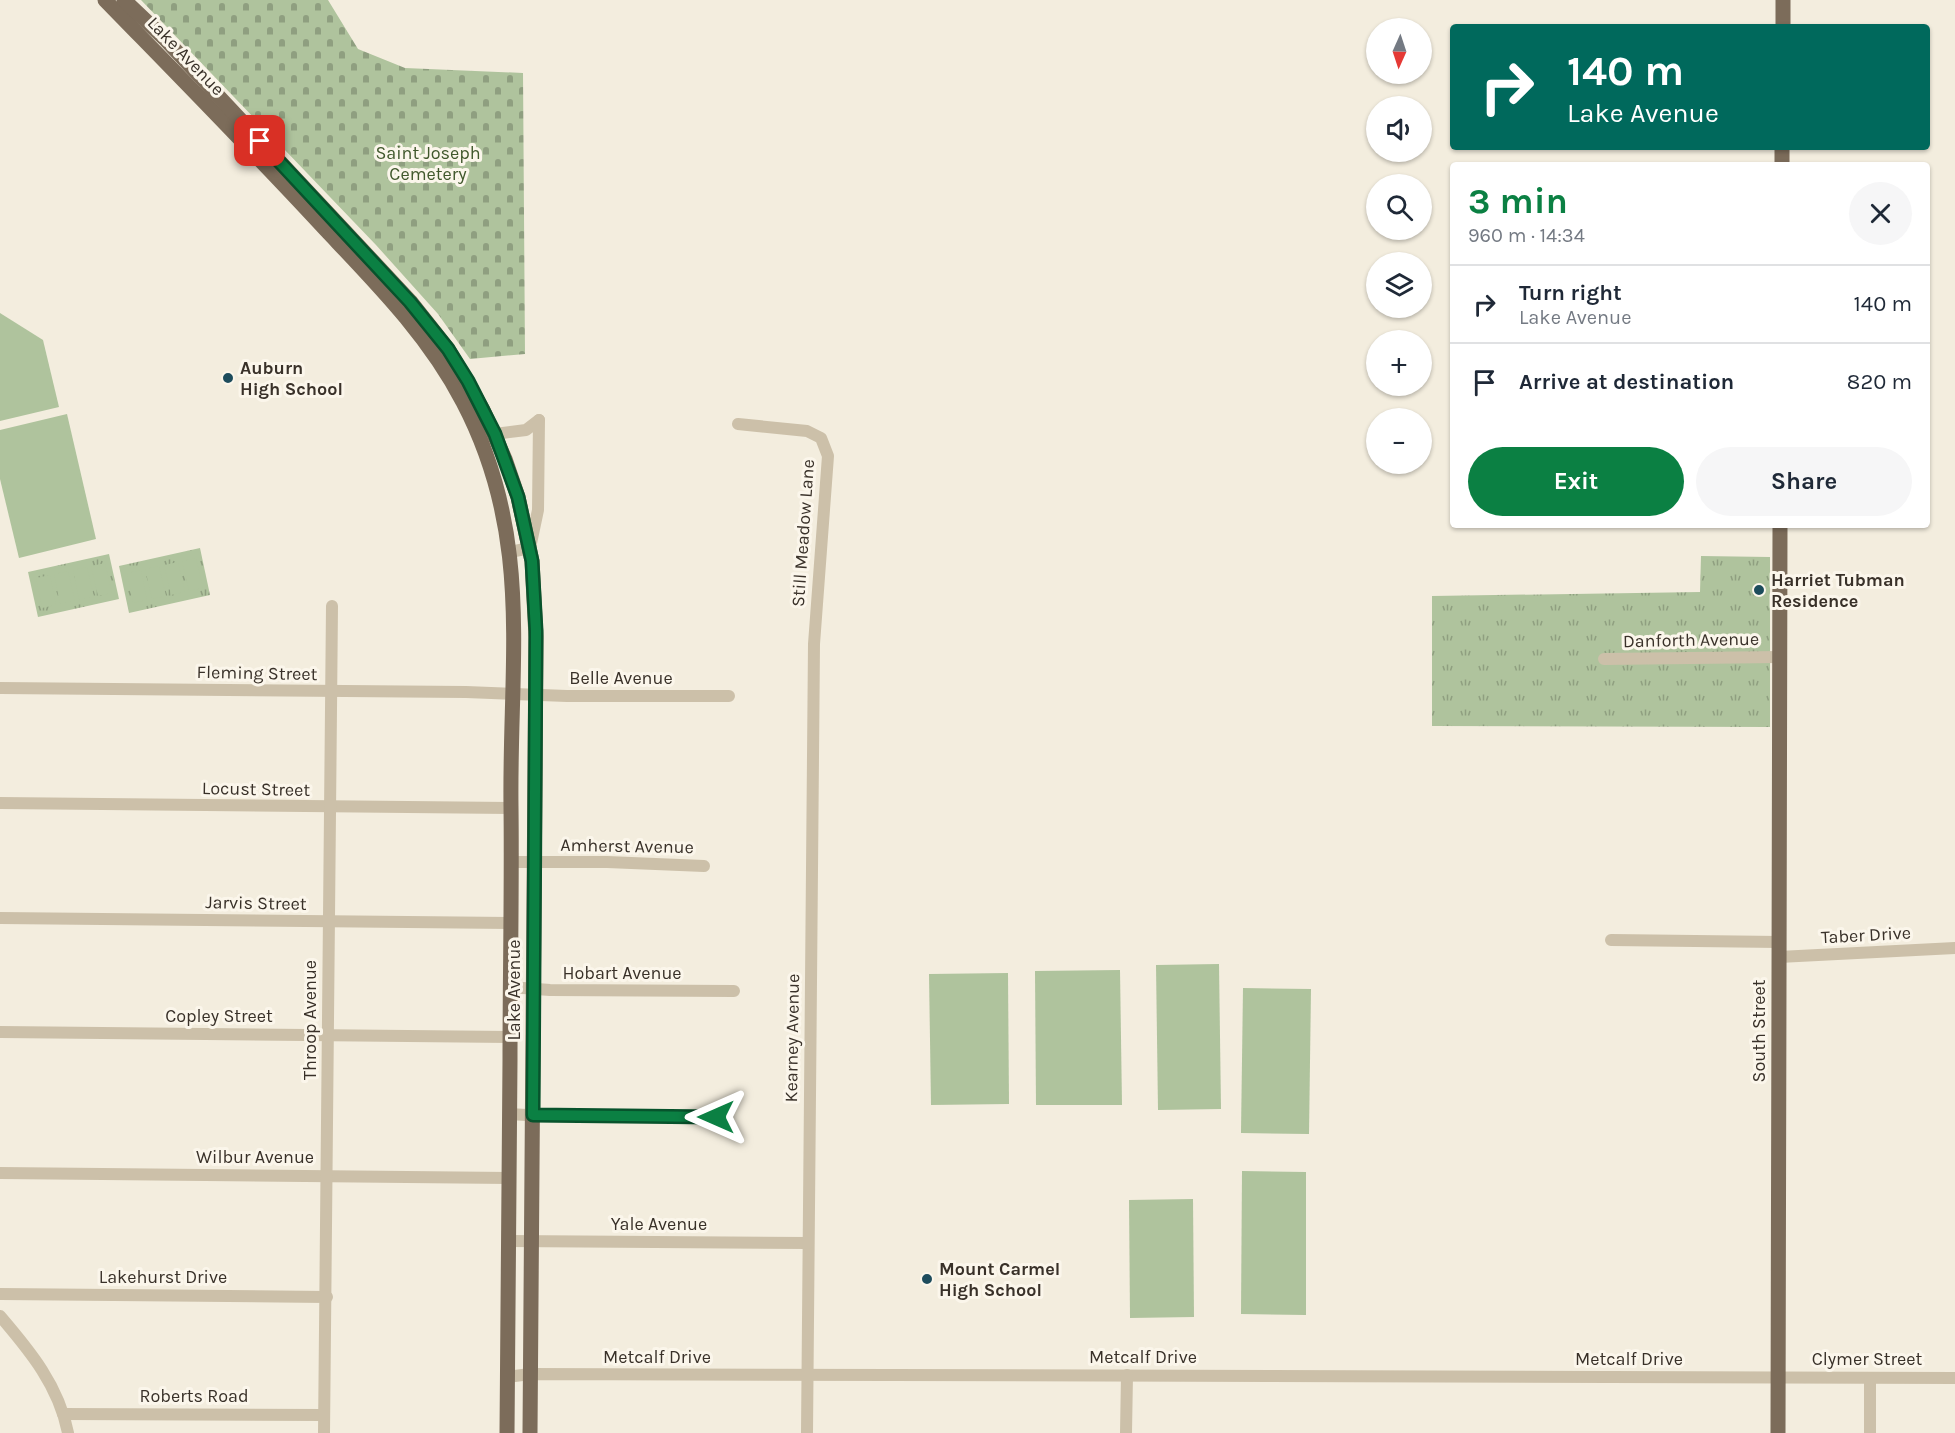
<!DOCTYPE html>
<html lang="en">
<head>
<meta charset="utf-8">
<style>
  :root { --surface:#fff; --page:#f6f6f7; --text:#1f2937; --muted:#747a83; --line:#e0e1e3; --accent:#0b8043 }
  body { margin:0; font-family:Karla,sans-serif; background:var(--page); color:var(--text); height:100vh; display:flex; flex-direction:column; font-size:22px; white-space:nowrap }
  * { box-sizing:border-box; margin:0 }
  p { font-size:20px; color:var(--muted) }
  .icon { flex:none; width:33px; height:33px; fill:none; stroke:currentColor; stroke-width:2; stroke-linecap:round; stroke-linejoin:round }
  .map { position:relative; flex:1; overflow:hidden }
  .panel { position:absolute; left:1450px; top:162px; width:480px; height:366px; display:flex; flex-direction:column; background:var(--surface); border-radius:6px; box-shadow:0 2px 4px #0004 }
  .panel>* { flex:none }
  .top-card { position:absolute; left:1450px; top:24px; width:480px; height:126px; border-radius:6px; box-shadow:0 2px 4px #0004; background:#00695c; color:#fff; overflow:hidden }
  .needle { width:39px; rotate:183deg }
  .controls { position:absolute; left:1366px; top:18px; display:grid; gap:12px }
  .controls a { display:grid; place-items:center; width:66px; height:66px; border-radius:50%; background:var(--surface); box-shadow:0 2px 4px #0004; font-size:30px }
  .pin { position:absolute; display:grid; place-items:center; width:51px; height:51px; color:#fff; margin:-26px; border-radius:12px; box-shadow:0 3px 9px #0006 }
  .me { position:absolute; width:66px; margin:-33px; rotate:270deg; stroke-linejoin:round; filter:drop-shadow(0 0 4px #0008) }
  .turn { display:flex; align-items:center; gap:21px; height:126px; padding:0 18px; font-size:27px }
  .turn .icon { width:78px; height:78px; stroke-width:2.5 }
  .turn b { display:block; font-size:42px; line-height:51px }
  .round { display:grid; place-items:center; flex:none; width:63px; height:63px; border-radius:32px; background:var(--page) }
  .summary { display:flex; align-items:center; justify-content:space-between; height:102px; padding:0 18px }
  h1 { font-size:36px; font-weight:700; line-height:45px; color:var(--accent) }
  .action { display:flex; gap:12px; margin-top:auto; padding:12px 18px }
  .action a { flex:1; height:69px; border-radius:36px; background:var(--accent); color:#fff; font-size:24px; font-weight:700; line-height:69px; text-align:center }
  .action a+a { background:var(--page); color:var(--text) }
  ul { padding:0; list-style:none }
  li { display:flex; align-items:center; gap:18px; height:78px; padding:0 18px; border-top:2px solid var(--line) }
  li div { flex:1 }
  li b { display:block; font-size:22px }
  li em { font-style:normal }
  .map>svg:first-child { display:block }
</style>
</head>
<body>
<div class="map">
<svg width="1955" height="1433" viewBox="0 0 1955 1433">
  <defs>
    <pattern id="cemetery-stones" width="16" height="16" patternUnits="userSpaceOnUse" patternTransform="scale(1.5)"><rect width="16" height="16" fill="#afc39d"/><path d="M2 7V4a2 2 0 0 1 4 0v3zM10 15v-3a2 2 0 0 1 4 0v3z" fill="#8f9f80"/></pattern>
    <pattern id="park-tufts" width="24" height="20" patternUnits="userSpaceOnUse" patternTransform="scale(1.5)"><rect width="24" height="20" fill="#afc39d"/><path d="M3 7l-1-3M5 7V3M7 7l1-3M15 17l-1-3M17 17v-4M19 17l1-3" fill="none" stroke="#8f9f80"/></pattern>
  </defs>
  <rect width="100%" height="100%" fill="#f3edde"/>
  <path fill="url(#cemetery-stones)" d="M 141,0 L 328,0 L 358,49 L 405,68 L 523,73 L 525,354 L 470,359 L 438,314 L 376,245 Z"/>
  <g fill="url(#park-tufts)">
    <path d="M 200,548 L 210,595 L 129,613 L 119,566 Z"/>
    <path d="M 109,554 L 119,599 L 38,617 L 28,572 Z"/>
    <path d="M 1701,556 L 1770,557 L 1770,727 L 1432,726 L 1432,596 L 1700,592 Z"/>
  </g>
  <g fill="#afc39d">
    <path d="M 0,313 L 43,340 L 59,407 L 0,421 Z"/>
    <path d="M 67,414 L 96,539 L 19,558 L 0,479 L 0,430 Z"/>
    <path d="M 196,558 L 203,588 L 189,591 L 182,561 Z"/>
    <path d="M 178,562 L 185,592 L 171,595 L 164,565 Z"/>
    <path d="M 105,563 L 112,593 L 98,596 L 91,566 Z"/>
    <path d="M 159,566 L 166,596 L 152,599 L 145,569 Z"/>
    <path d="M 87,567 L 94,597 L 79,600 L 73,570 Z"/>
    <path d="M 141,570 L 147,600 L 133,603 L 127,573 Z"/>
    <path d="M 68,571 L 75,601 L 60,604 L 54,574 Z"/>
    <path d="M 50,575 L 56,605 L 42,608 L 36,578 Z"/>
    <path d="M 1219,964 L 1221,1109 L 1158,1110 L 1156,965 Z"/>
    <path d="M 1120,970 L 1122,1105 L 1036,1105 L 1035,971 Z"/>
    <path d="M 1008,973 L 1009,1104 L 931,1105 L 929,974 Z"/>
    <path d="M 1243,988 L 1311,989 L 1309,1134 L 1241,1133 Z"/>
    <path d="M 1242,1171 L 1306,1172 L 1306,1315 L 1241,1314 Z"/>
    <path d="M 1193,1199 L 1194,1317 L 1130,1318 L 1129,1200 Z"/>
  </g>
  <g fill="none" stroke-linecap="round" stroke-linejoin="round">
    <g stroke="#ccc0a9" stroke-width="12">
      <path d="M 738,424 L 807,431 L 821,438 L 828,456 L 814,644 L 807,1433"/>
      <path d="M 495,434 L 526,430 L 539,420"/>
      <path d="M 510,552 L 530,548 L 538,510 L 539,420"/>
      <path d="M 1604,659 L 1779,657"/>
      <path d="M 0,688 L 466,692 L 567,696 L 729,696"/>
      <path d="M 0,803 L 511,808"/>
      <path d="M 512,862 L 607,862 L 704,866"/>
      <path d="M 0,918 L 512,923"/>
      <path d="M 1611,940 L 1779,942"/>
      <path d="M 1779,957 L 1955,948"/>
      <path d="M 510,987 L 550,990 L 734,991"/>
      <path d="M 0,1032 L 510,1037"/>
      <path d="M 509,1114 L 544,1116 L 716,1117"/>
      <path d="M 0,1173 L 509,1178"/>
      <path d="M 509,1241 L 808,1243"/>
      <path d="M 0,1294 L 327,1297"/>
      <path d="M 0,1316 C 30,1351 59,1386 68,1433"/>
      <path d="M 507,1377 L 530,1374 L 1955,1378"/>
      <path d="M 63,1414 L 324,1415"/>
      <path d="M 324,1433 L 332,606"/>
      <path d="M 1126,1433 L 1127,1375"/>
      <path d="M 1870,1433 L 1870,1378"/>
    </g>
    <g stroke="#7c6c5a" stroke-width="15">
      <path d="M 105,0 C 179,76 253,151 325,229 C 376,283 428,335 463,402 C 534,537 509,662 511,806 C 512,891 510,975 510,1060 C 509,1184 508,1309 507,1433"/>
      <path d="M 124,0 L 164,38 L 410,301 L 448,349 L 483,410 L 505,459 L 518,497 L 532,561 L 536,637 L 530,1433"/>
      <path d="M 1783,27 L 1783,0"/>
      <path d="M 1782,165 L 1782,147"/>
      <path d="M 1778,1433 L 1780,525"/>
    </g>
  </g>
  <g fill="none" stroke-linecap="round" stroke-linejoin="round">
    <defs>
      <path id="route" d="M 260,141 L 410,302 L 448,349 L 468,381 L 495,434 L 518,497 L 532,561 L 536,631 L 533,1115 L 716,1117"/>
    </defs>
    <use href="#route" stroke="#07532c" stroke-width="15"/>
    <use href="#route" stroke="#0b8043" stroke-width="10"/>
  </g>
  <g fill="#1d4c5c" stroke="#fbf6eb" stroke-width="2">
    <circle cx="228" cy="378" r="6"/>
    <circle cx="1759" cy="590" r="6"/>
    <circle cx="927" cy="1279" r="6"/>
  </g>
  <g text-anchor="middle" stroke-width="6" stroke-linejoin="round" paint-order="stroke">
    <g font-size="18" fill="#393129" stroke="#fbf6eb">
      <text transform="translate(186 56) rotate(46)" y="6">Lake Avenue</text>
      <text transform="translate(803 533) rotate(-86)" y="6">Still Meadow Lane</text>
      <text transform="translate(1691 640) rotate(-1)" y="6">Danforth Avenue</text>
      <text transform="translate(257 673) rotate(1)" y="6">Fleming Street</text>
      <text x="621" y="684">Belle Avenue</text>
      <text transform="translate(256 789) rotate(1)" y="6">Locust Street</text>
      <text transform="translate(627 846) rotate(1)" y="6">Amherst Avenue</text>
      <text transform="translate(256 903) rotate(1)" y="6">Jarvis Street</text>
      <text transform="translate(1866 935) rotate(-3)" y="6">Taber Drive</text>
      <text x="622" y="979">Hobart Avenue</text>
      <text transform="translate(514 990) rotate(-90)" y="6">Lake Avenue</text>
      <text x="219" y="1022">Copley Street</text>
      <text transform="translate(310 1020) rotate(-90)" y="6">Throop Avenue</text>
      <text transform="translate(1759 1031) rotate(-90)" y="6">South Street</text>
      <text transform="translate(792 1038) rotate(-89)" y="6">Kearney Avenue</text>
      <text x="255" y="1163">Wilbur Avenue</text>
      <text x="659" y="1230">Yale Avenue</text>
      <text x="163" y="1283">Lakehurst Drive</text>
      <text x="657" y="1363">Metcalf Drive</text>
      <text x="1143" y="1363">Metcalf Drive</text>
      <text x="1629" y="1365">Metcalf Drive</text>
      <text x="1867" y="1365">Clymer Street</text>
      <text x="194" y="1402">Roberts Road</text>
    </g>
    <g font-size="18" fill="#40582c" stroke="#fbf6eb">
      <text x="428" y="159">Saint Joseph<tspan x="428" dy="21">Cemetery</tspan></text>
    </g>
    <g font-size="18" font-weight="bold" fill="#393129" stroke="#fbf6eb" text-anchor="start">
      <text x="240" y="374">Auburn<tspan x="240" dy="21">High School</tspan></text>
      <text x="1771" y="586">Harriet Tubman<tspan x="1771" dy="21">Residence</tspan></text>
      <text x="939" y="1275">Mount Carmel<tspan x="939" dy="21">High School</tspan></text>
    </g>
  </g>
</svg>
<div class="controls">
<a><svg class="needle" viewBox="-14 -14 28 28"><path d="M0-13l5 13h-10z" fill="#e53935"/><path d="M0 13l5-13h-10z" fill="#747a83"/></svg></a>
<a><svg class="icon" aria-label="sound" viewBox="0 0 24 24"><path d="M4 9h4l5-4v14l-5-4H4zM17 9q2 3 0 6"/></svg></a>
<a><svg class="icon" aria-label="search" viewBox="0 0 24 24"><circle cx="10" cy="10" r="6"/><path d="M15 15l6 6"/></svg></a>
<a><svg class="icon" aria-label="layers" viewBox="0 0 24 24"><path d="M12 4l9 5-9 5-9-5zM3 14l9 5 9-5"/></svg></a>
<a>+</a>
<a>−</a>
</div>
<div class="pin" style="left:260px;top:141px;background:#d93025"><svg class="icon" aria-label="arrive" viewBox="0 0 24 24"><path d="M6 21V4h12l-3 4 3 4H6"/></svg></div>
<svg class="me" style="left:716px;top:1117px" viewBox="-20 -20 40 40"><path d="M0-17L14 15 0 8-14 15z" fill="#0b8043" stroke="#fff" stroke-width="4"/></svg>
<div class="top-card">
<div class="turn"><svg class="icon" aria-label="right" viewBox="0 0 24 24"><path d="M7 20v-9h11M14 6l5 5-5 5"/></svg><div><b>140 m</b>Lake Avenue</div></div>
</div>
<section class="panel">
<div class="summary"><div><h1>3 min</h1><p>960 m · 14:34</p></div><a class="round"><svg class="icon" aria-label="close" viewBox="0 0 24 24"><path d="M6 6l12 12M18 6L6 18"/></svg></a></div>
<ul>
<li><svg class="icon" aria-label="right" viewBox="0 0 24 24"><path d="M7 20v-9h11M14 6l5 5-5 5"/></svg><div><b>Turn right</b><p>Lake Avenue</p></div><em>140 m</em></li>
<li><svg class="icon" aria-label="arrive" viewBox="0 0 24 24"><path d="M6 21V4h12l-3 4 3 4H6"/></svg><div><b>Arrive at destination</b></div><em>820 m</em></li>
</ul>
<div class="action"><a>Exit</a><a>Share</a></div>
</section>
</div>
</body>
</html>
